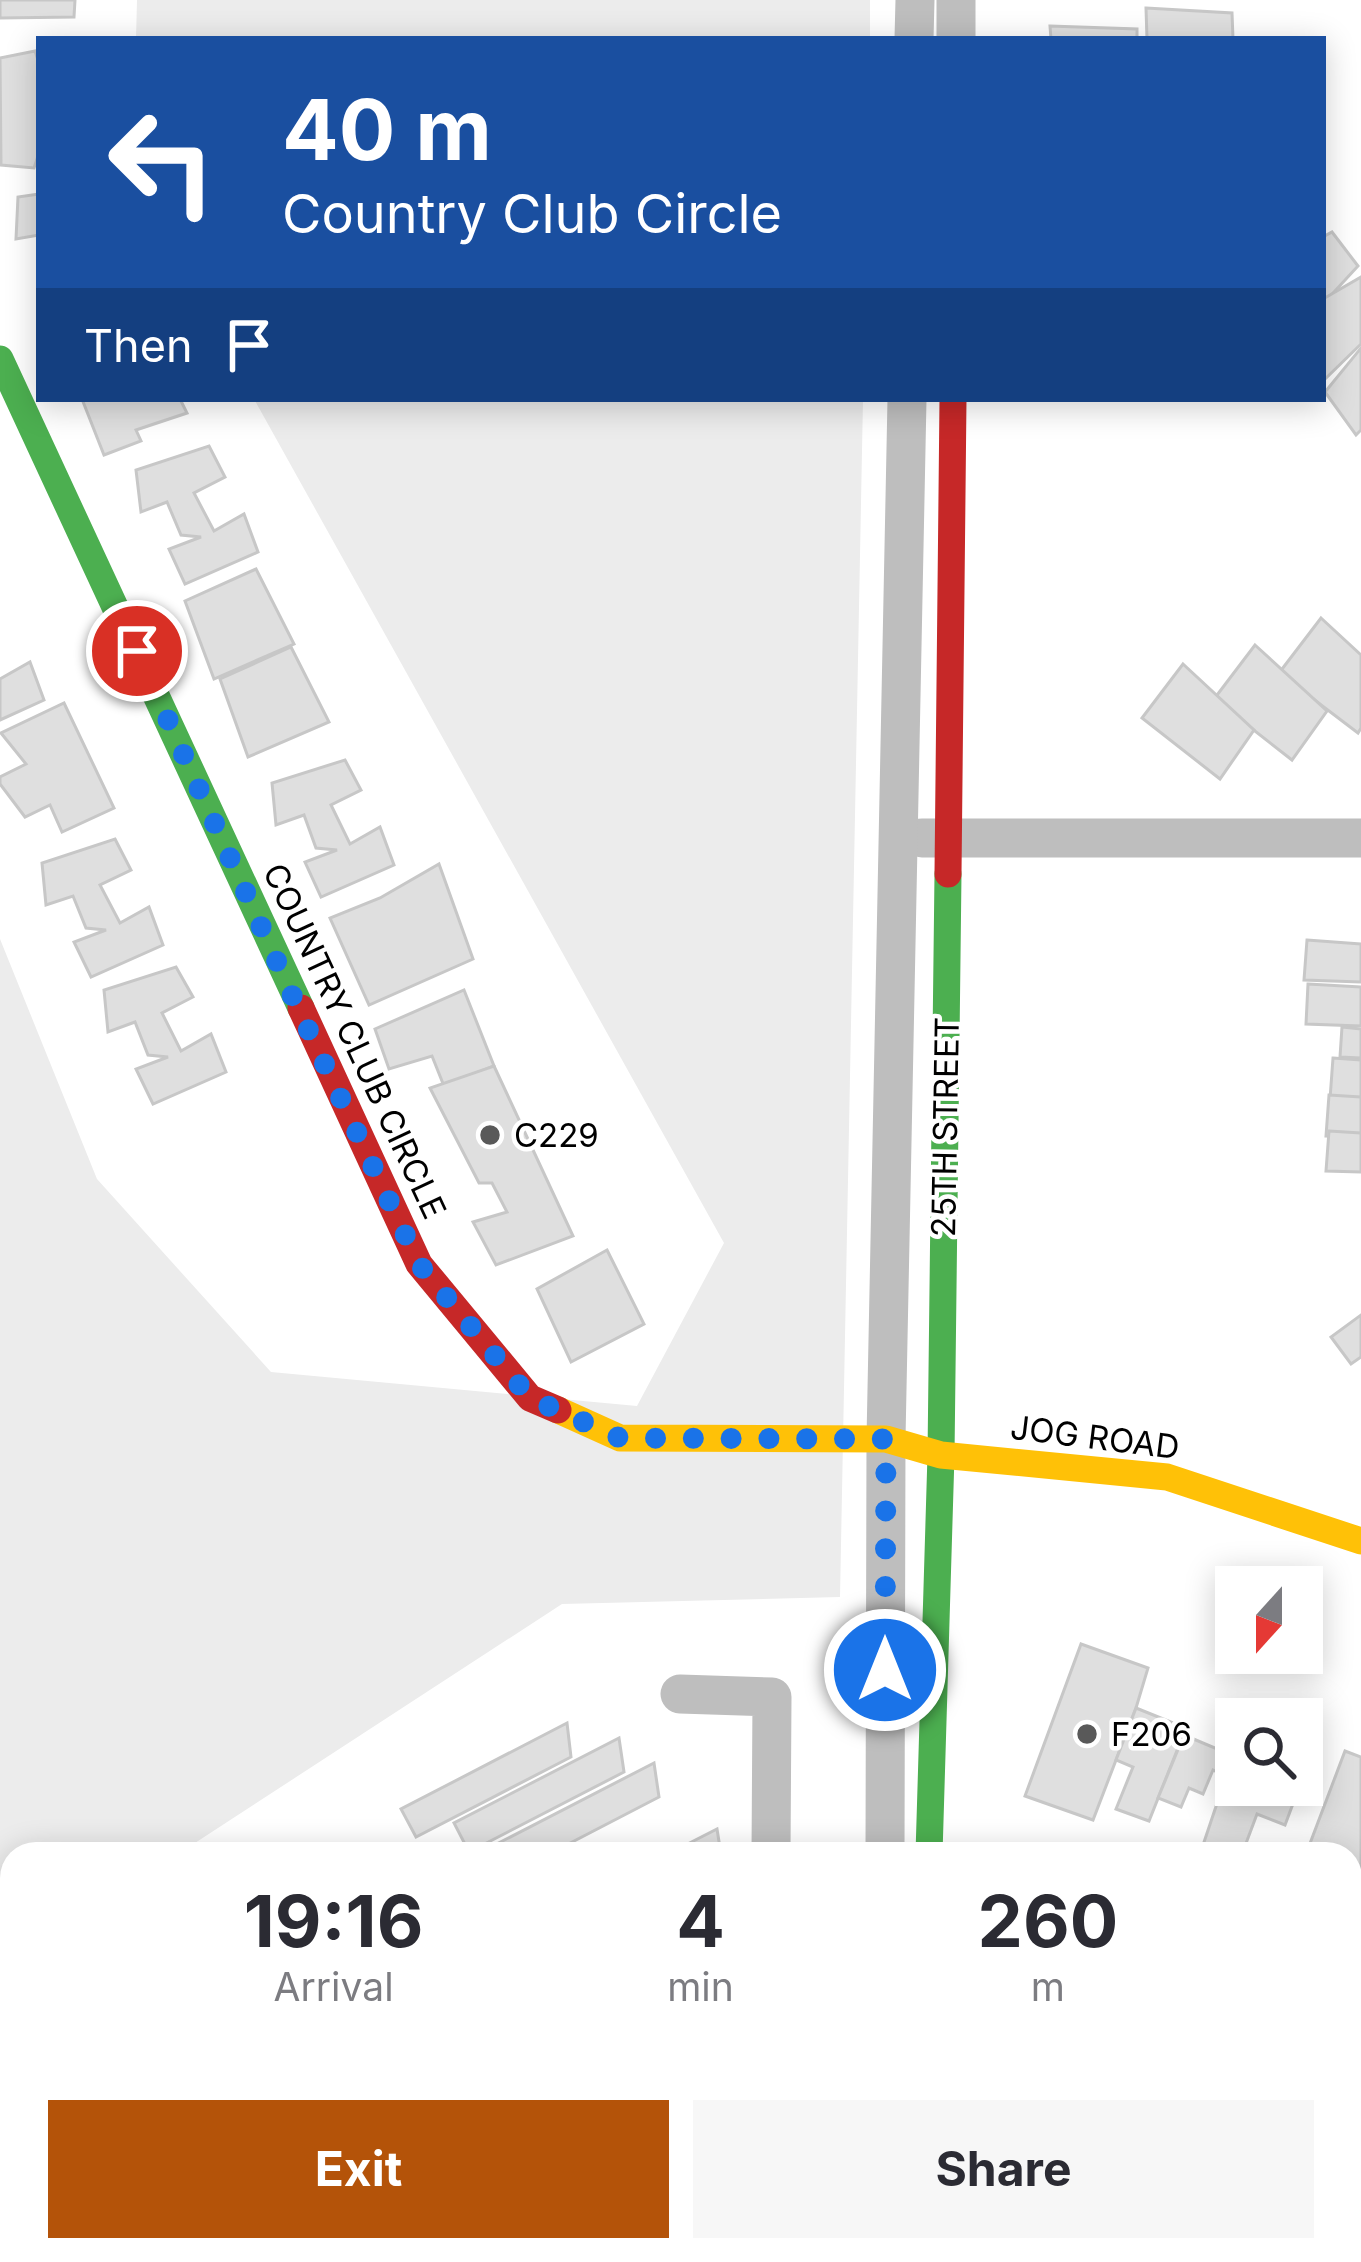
<!DOCTYPE html>
<html lang="en">
<head>
<meta charset="utf-8">
<style>
  :root { --surface:#fff; --page:#f7f7f7; --text:#2b2b33; --muted:#7c7c81; --accent:#b45309 }
  body { margin:0; font-family:Inter,sans-serif; background:var(--page); color:var(--text); height:100vh; display:flex; flex-direction:column; font-size:45px; white-space:nowrap }
  * { box-sizing:border-box; margin:0 }
  p { font-size:39px; color:var(--muted) }
  .icon { flex:none; width:66px; height:66px; fill:none; stroke:currentColor; stroke-width:2; stroke-linecap:round; stroke-linejoin:round }
  .map { position:relative; flex:1; overflow:hidden }
  .sheet { position:absolute; left:0px; top:1842px; width:1362px; height:420px; display:flex; flex-direction:column; background:var(--surface); border-radius:36px 36px 0 0; box-shadow:0 6px 30px #0003 }
  .sheet>* { flex:none }
  .guide { position:absolute; left:36px; top:36px; width:1290px; height:366px; border-radius:0px; box-shadow:0 6px 30px #0003; background:#1a4fa0; color:#fff; overflow:hidden }
  .needle { width:78px; rotate:201deg }
  .controls { position:absolute; left:1215px; top:1566px; display:grid; gap:24px }
  .controls a { display:grid; place-items:center; width:108px; height:108px; border-radius:0px; background:var(--surface); box-shadow:0 6px 30px #0003; font-size:60px }
  .pin { position:absolute; display:grid; place-items:center; width:102px; height:102px; color:#fff; margin:-51px; border:6px solid #fff; border-radius:50%; box-shadow:0 3px 12px #0007 }
  .me { position:absolute; width:132px; margin:-66px; rotate:0deg; stroke-linejoin:round; filter:drop-shadow(0 0 9px #0008) }
  .turn { display:flex; align-items:center; gap:42px; height:252px; padding:0 48px; font-size:54px }
  .turn .icon { width:156px; height:156px; stroke-width:2.5 }
  .turn b { display:block; font-size:84px; line-height:102px }
  .then { display:flex; align-items:center; height:114px; padding:0 48px; background:#0003; gap:24px; font-size:45px }
  .eta { display:flex; justify-content:space-evenly; align-items:center; height:204px; text-align:center }
  .eta b { font-size:72px; font-weight:700; line-height:84px }
  .button { display:flex; gap:24px; margin-top:auto; padding:24px 48px }
  .button a { flex:1; height:138px; border-radius:0px; background:var(--accent); color:#fff; font-size:48px; font-weight:700; line-height:138px; text-align:center }
  .button a+a { background:var(--page); color:var(--text) }
  .map>svg:first-child { display:block }
</style>
</head>
<body>
<div class="map">
<svg width="1361" height="2262" viewBox="0 0 1361 2262">
  <rect width="100%" height="100%" fill="#fff"/>
  <g fill="#ececec">
    <path d="M 137,0 L 870,0 L 870,39 L 136,39 Z"/>
    <path d="M 254,399 L 863,399 L 840,1597 L 562,1604 L 178,1854 L 12,1854 L 12,1962 L 0,1970 L 0,939 L 97,1179 L 271,1372 L 637,1406 L 724,1243 Z"/>
  </g>
  <g fill="#dfdfdf" stroke="#c7c7c7" stroke-width="3">
    <path d="M 0,0 L 75,0 L 74,17 L 0,18 Z"/>
    <path d="M 1146,8 L 1232,13 L 1233,39 L 1147,39 Z"/>
    <path d="M 1050,26 L 1137,29 L 1137,39 L 1051,39 Z"/>
    <path d="M 35,51 L 39,63 L 39,153 L 34,168 L 1,165 L 0,58 Z"/>
    <path d="M 39,194 L 39,235 L 16,239 L 18,197 Z"/>
    <path d="M 1332,232 L 1358,266 L 1323,304 L 1323,237 Z"/>
    <path d="M 1361,277 L 1361,344 L 1323,381 L 1323,299 Z"/>
    <path d="M 1361,348 L 1361,430 L 1356,435 L 1325,392 Z"/>
    <path d="M 82,399 L 180,399 L 187,413 L 136,430 L 141,441 L 104,455 Z"/>
    <path d="M 209,446 L 225,477 L 194,493 L 214,531 L 244,514 L 258,552 L 185,584 L 169,549 L 201,537 L 181,535 L 167,502 L 141,512 L 136,470 Z"/>
    <path d="M 256,569 L 294,644 L 214,679 L 185,601 Z"/>
    <path d="M 1321,618 L 1361,655 L 1361,728 L 1358,733 L 1279,673 Z"/>
    <path d="M 1255,645 L 1327,711 L 1292,760 L 1214,699 Z"/>
    <path d="M 291,647 L 329,722 L 248,757 L 220,679 Z"/>
    <path d="M 30,662 L 44,700 L 0,720 L 0,679 Z"/>
    <path d="M 1183,664 L 1254,730 L 1220,779 L 1142,718 Z"/>
    <path d="M 64,703 L 114,808 L 62,832 L 50,805 L 25,817 L 0,784 L 0,777 L 26,764 L 1,733 Z"/>
    <path d="M 345,760 L 361,790 L 331,805 L 350,844 L 380,827 L 394,865 L 321,897 L 305,862 L 337,850 L 316,848 L 304,815 L 276,825 L 272,783 Z"/>
    <path d="M 115,839 L 131,870 L 100,885 L 120,923 L 149,907 L 163,945 L 91,977 L 74,942 L 106,930 L 86,928 L 73,896 L 46,905 L 42,863 Z"/>
    <path d="M 439,864 L 473,959 L 369,1005 L 330,918 L 380,898 Z"/>
    <path d="M 1307,940 L 1361,944 L 1361,982 L 1304,980 Z"/>
    <path d="M 176,967 L 193,997 L 162,1013 L 181,1051 L 211,1034 L 226,1072 L 153,1104 L 136,1069 L 168,1057 L 148,1055 L 135,1022 L 108,1032 L 104,990 Z"/>
    <path d="M 1308,984 L 1361,987 L 1361,1026 L 1306,1024 Z"/>
    <path d="M 464,990 L 494,1066 L 444,1086 L 432,1056 L 389,1069 L 375,1029 Z"/>
    <path d="M 1342,1027 L 1361,1029 L 1361,1058 L 1340,1057 Z"/>
    <path d="M 1333,1058 L 1361,1060 L 1361,1100 L 1330,1099 Z"/>
    <path d="M 494,1066 L 573,1236 L 496,1265 L 473,1222 L 507,1212 L 492,1183 L 479,1183 L 430,1088 Z"/>
    <path d="M 1329,1095 L 1361,1097 L 1361,1137 L 1326,1136 Z"/>
    <path d="M 1329,1131 L 1361,1133 L 1361,1172 L 1326,1171 Z"/>
    <path d="M 607,1250 L 644,1324 L 571,1362 L 537,1289 Z"/>
    <path d="M 1361,1315 L 1361,1357 L 1351,1364 L 1331,1337 Z"/>
    <path d="M 1081,1644 L 1148,1668 L 1136,1708 L 1093,1820 L 1025,1796 Z"/>
    <path d="M 1136,1708 L 1186,1728 L 1149,1821 L 1116,1809 L 1133,1767 L 1116,1760 Z"/>
    <path d="M 567,1723 L 571,1757 L 416,1837 L 401,1809 Z"/>
    <path d="M 1302,1732 L 1318,1738 L 1302,1781 Z"/>
    <path d="M 1184,1735 L 1234,1756 L 1225,1776 L 1213,1770 L 1203,1794 L 1189,1788 L 1181,1807 L 1158,1798 Z"/>
    <path d="M 619,1738 L 624,1772 L 469,1852 L 454,1823 Z"/>
    <path d="M 1236,1747 L 1236,1785 L 1300,1785 L 1285,1825 L 1257,1814 L 1242,1854 L 1200,1854 Z"/>
    <path d="M 1345,1751 L 1361,1757 L 1361,1869 L 1350,1865 L 1350,1854 L 1306,1854 Z"/>
    <path d="M 654,1763 L 659,1797 L 549,1854 L 492,1854 L 489,1848 Z"/>
    <path d="M 717,1829 L 721,1854 L 668,1854 Z"/>
    <path d="M 0,2135 L 12,2158 L 12,2197 L 0,2203 Z"/>
    <path d="M 1359,2199 L 1361,2262 L 1316,2262 L 1324,2250 L 1350,2250 L 1350,2213 Z"/>
    <path d="M 259,2250 L 328,2250 L 333,2262 L 263,2262 Z"/>
    <rect x="521" y="2250" width="162" height="12"/>
    <path d="M 1243,2250 L 1324,2250 L 1316,2262 L 1236,2262 Z"/>
  </g>
  <g fill="none" stroke-linecap="round" stroke-linejoin="round">
    <g stroke="#bebebe" stroke-width="39">
      <path d="M 914,39 L 915,0"/>
      <path d="M 956,39 L 956,0"/>
      <path d="M 922,838 L 1361,838"/>
      <path d="M 680,1694 L 772,1697 L 771,1854"/>
      <path d="M 885,1854 L 886,1439 L 907,399"/>
      <path d="M 1350,1938 L 1361,1943"/>
      <path d="M 191,2250 L 196,2262"/>
      <path d="M 881,2262 L 882,2250"/>
      <path d="M 918,2262 L 918,2250"/>
    </g>
    <g stroke="#4caf50" stroke-width="27">
      <path d="M 0,359 L 301,1008"/>
      <path d="M 929,1854 L 941,1455 L 948,874"/>
    </g>
    <path stroke="#ffc107" stroke-width="27" d="M 558,1410 L 620,1438 L 886,1439 L 941,1455 L 1167,1477 L 1361,1541"/>
    <g stroke="#c62828" stroke-width="27">
      <path d="M 948,874 L 953,399"/>
      <path d="M 301,1008 L 419,1264 L 530,1398 L 558,1410"/>
    </g>
  </g>
  <g fill="none" stroke-linecap="round" stroke-linejoin="round">
    <path stroke="#1a73e8" stroke-width="21" stroke-dasharray="0 37.8" d="M 137,651 L 290,991 L 419,1264 L 530,1398 L 620,1438 L 886,1439 L 885,1670"/>
  </g>
  <g fill="#595959" stroke="#fff" stroke-width="4.5">
    <circle cx="490" cy="1135" r="12"/>
    <circle cx="1087" cy="1734" r="12"/>
  </g>
  <g text-anchor="middle" stroke-width="9" stroke-linejoin="round" paint-order="stroke">
    <g font-size="33" fill="#000" stroke="#fff">
      <text transform="translate(355 1041) rotate(65)" y="12">COUNTRY CLUB CIRCLE</text>
      <text transform="translate(945 1127) rotate(-89)" y="12">25TH STREET</text>
      <text transform="translate(1095 1437) rotate(7)" y="12">JOG ROAD</text>
    </g>
    <g font-size="33" fill="#000" stroke="#fff" text-anchor="start">
      <text x="514" y="1147">C229</text>
      <text x="1111" y="1746">F206</text>
    </g>
  </g>
</svg>
<div class="controls">
<a><svg class="needle" viewBox="-14 -14 28 28"><path d="M0-13l5 13h-10z" fill="#e53935"/><path d="M0 13l5-13h-10z" fill="#7c7c81"/></svg></a>
<a><svg class="icon" aria-label="search" viewBox="0 0 24 24"><circle cx="10" cy="10" r="6"/><path d="M15 15l6 6"/></svg></a>
</div>
<div class="pin" style="left:137px;top:651px;background:#d93025"><svg class="icon" aria-label="arrive" viewBox="0 0 24 24"><path d="M6 21V4h12l-3 4 3 4H6"/></svg></div>
<svg class="me" style="left:885px;top:1670px" viewBox="-20 -20 40 40"><circle r="17" fill="#1a73e8" stroke="#fff" stroke-width="3"/><path d="M0-11L8 9 0 5-8 9z" fill="#fff"/></svg>
<div class="guide">
<div class="turn"><svg class="icon" aria-label="left" viewBox="0 0 24 24"><path d="M17 20v-9H6M10 6l-5 5 5 5"/></svg><div><b>40 m</b>Country Club Circle</div></div>
<div class="then">Then<svg class="icon" aria-label="arrive" viewBox="0 0 24 24"><path d="M6 21V4h12l-3 4 3 4H6"/></svg></div>
</div>
<section class="sheet">
<div class="eta">
<div><b>19:16</b><p>Arrival</p></div>
<div><b>4</b><p>min</p></div>
<div><b>260</b><p>m</p></div>
</div>
<div class="button"><a>Exit</a><a>Share</a></div>
</section>
</div>
</body>
</html>
